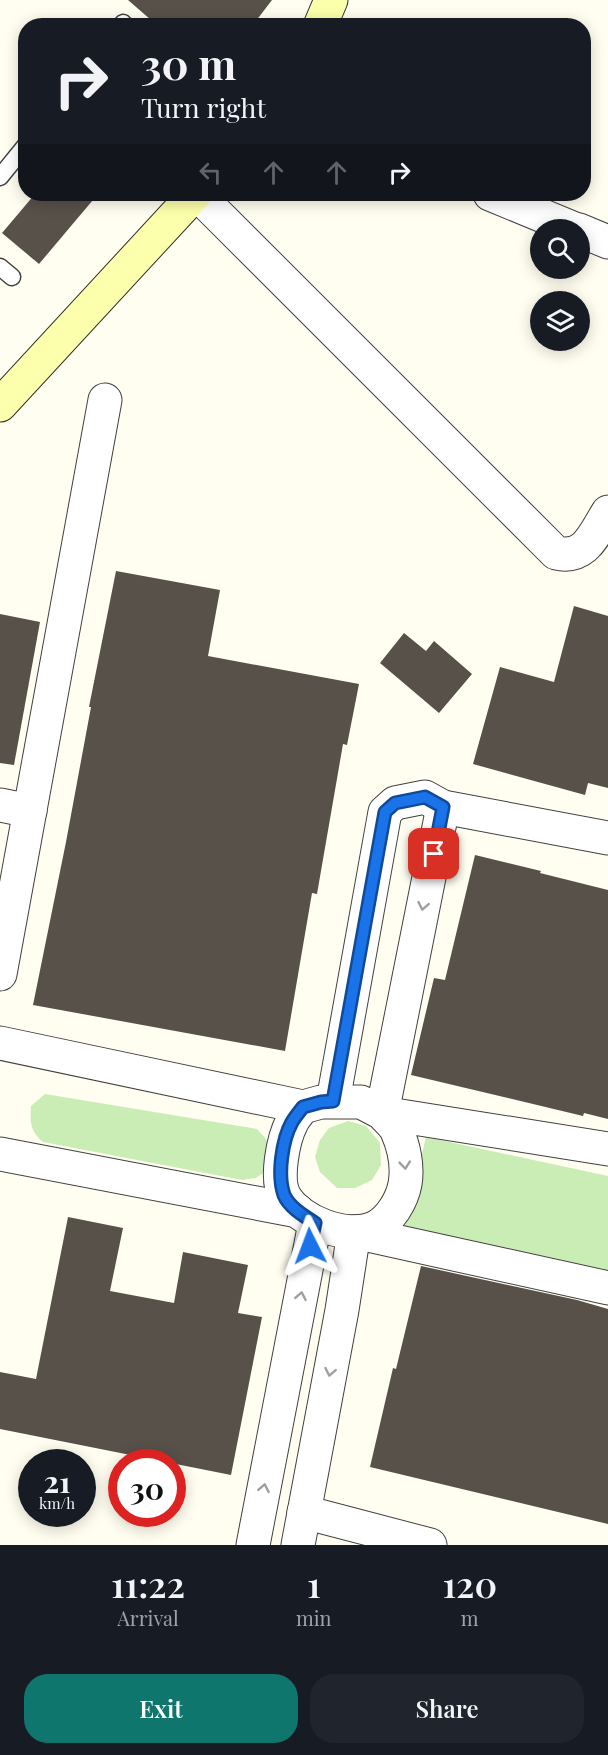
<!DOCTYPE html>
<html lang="en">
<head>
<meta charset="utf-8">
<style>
  :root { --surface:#171b24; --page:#20242c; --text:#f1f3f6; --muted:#9ea1a6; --accent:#0f766e }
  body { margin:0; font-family:"Playfair Display",serif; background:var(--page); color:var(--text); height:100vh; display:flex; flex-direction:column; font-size:22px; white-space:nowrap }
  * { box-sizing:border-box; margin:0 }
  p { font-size:20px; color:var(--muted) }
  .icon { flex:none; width:33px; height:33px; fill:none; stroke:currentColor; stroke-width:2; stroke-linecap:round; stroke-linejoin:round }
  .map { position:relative; height:1545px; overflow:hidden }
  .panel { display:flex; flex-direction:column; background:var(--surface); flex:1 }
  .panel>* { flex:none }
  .hud { position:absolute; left:18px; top:18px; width:573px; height:183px; border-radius:24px; box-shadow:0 3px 15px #0003; background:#171b24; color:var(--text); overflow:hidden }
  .tools { position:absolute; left:530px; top:219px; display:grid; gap:12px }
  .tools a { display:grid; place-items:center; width:60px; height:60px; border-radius:50%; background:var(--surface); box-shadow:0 3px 15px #0003; font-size:30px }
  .speed { position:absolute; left:18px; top:1449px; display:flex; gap:12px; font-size:30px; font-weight:700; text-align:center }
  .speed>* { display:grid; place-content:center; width:78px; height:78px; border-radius:50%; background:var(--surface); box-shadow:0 3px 15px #0003; line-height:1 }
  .speed small { font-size:15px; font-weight:400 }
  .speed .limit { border:9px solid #d22; background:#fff; color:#111 }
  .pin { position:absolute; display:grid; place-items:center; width:51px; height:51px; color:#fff; margin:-26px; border-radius:12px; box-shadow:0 3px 9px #0006 }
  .me { position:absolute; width:66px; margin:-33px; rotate:357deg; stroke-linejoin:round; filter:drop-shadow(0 0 4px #0008) }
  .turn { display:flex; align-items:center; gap:21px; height:126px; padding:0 24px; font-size:27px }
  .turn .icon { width:78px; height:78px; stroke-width:2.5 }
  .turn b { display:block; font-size:42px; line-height:51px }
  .lanes { display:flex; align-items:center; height:57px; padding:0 24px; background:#0003; justify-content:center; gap:30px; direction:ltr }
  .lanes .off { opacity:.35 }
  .eta { display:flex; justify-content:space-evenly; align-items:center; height:102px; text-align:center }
  .eta b { font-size:36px; font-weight:600; line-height:42px }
  .cta { display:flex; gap:12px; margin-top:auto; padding:12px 24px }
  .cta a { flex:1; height:69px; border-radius:24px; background:var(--accent); color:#fff; font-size:24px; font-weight:600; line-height:69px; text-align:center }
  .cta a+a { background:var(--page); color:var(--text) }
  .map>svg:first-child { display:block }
</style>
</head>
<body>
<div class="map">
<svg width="608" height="1545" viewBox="0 0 608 1545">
  <rect width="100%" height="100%" fill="#fffef0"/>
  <g fill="#caedb5">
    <path d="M 45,1094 L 257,1129 L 266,1139 L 271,1155 L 266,1171 L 256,1178 L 242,1180 L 43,1142 C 30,1131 30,1123 31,1106 Z"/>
    <path d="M 348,1121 L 366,1126 L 380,1143 L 381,1165 L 372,1180 L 355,1188 L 337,1188 L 320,1172 L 315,1157 L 320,1140 L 329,1128 Z"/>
    <path d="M 426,1137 L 608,1176 L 608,1276 L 404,1230 Z"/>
  </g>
  <g fill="#58514a">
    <path d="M 128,0 L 272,0 L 252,26 L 158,26 Z"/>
    <path d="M 35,194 L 98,194 L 39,264 L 2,233 Z"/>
    <path d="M 116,571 L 220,590 L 208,656 L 359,684 L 347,745 L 343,744 L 317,894 L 312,893 L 285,1051 L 33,1005 L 66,842 L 91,707 L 89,707 Z"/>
    <path d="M 574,606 L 608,616 L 608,788 L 588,783 L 585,795 L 473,764 L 500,667 L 554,682 Z"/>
    <path d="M 0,614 L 40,622 L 14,765 L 0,763 Z"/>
    <path d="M 404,633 L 426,651 L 434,641 L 472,674 L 439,713 L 380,663 Z"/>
    <path d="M 475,855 L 541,871 L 540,873 L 608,890 L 608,1119 L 584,1113 L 583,1116 L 411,1075 L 434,978 L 445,980 Z"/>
    <path d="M 68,1217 L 123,1228 L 110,1291 L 174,1303 L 183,1252 L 248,1265 L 238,1313 L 262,1317 L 231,1475 L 0,1429 L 0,1372 L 36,1379 Z"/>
    <path d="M 421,1266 L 577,1300 L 608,1309 L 608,1524 L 370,1467 L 393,1368 L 396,1369 Z"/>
  </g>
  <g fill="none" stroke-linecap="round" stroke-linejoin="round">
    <defs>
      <g id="lane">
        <path d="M 121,26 L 123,23"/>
        <path d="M 0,177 L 26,145"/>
        <path d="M 0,267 L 12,277"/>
      </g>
      <g id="street">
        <path d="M 197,194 L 556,553 C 586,560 594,534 608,512"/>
        <path d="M 490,194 L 577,230"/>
        <path d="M 579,230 L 608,242"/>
        <path d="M 0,805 L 30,811"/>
        <path d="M 0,974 L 105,400"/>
        <path d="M 0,1043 L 303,1107"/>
        <path d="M 333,1101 L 385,812 L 395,803 L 425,797 L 443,807 L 608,838"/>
        <path d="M 382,1113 C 387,1119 394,1124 397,1131 C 404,1147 408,1167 405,1184 C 402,1200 390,1221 374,1228 C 347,1240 300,1222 285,1197 C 275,1180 283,1139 292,1122 C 295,1116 299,1112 303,1107 L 321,1102 L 361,1102 L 382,1113 L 608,1149"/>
        <path d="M 382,1113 L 443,807"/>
        <path d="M 0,1154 L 298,1211"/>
        <path d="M 304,1512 L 430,1545"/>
        <path d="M 253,1545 L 315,1223"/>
        <path d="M 298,1545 L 342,1310 L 354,1232 L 608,1288"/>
      </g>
      <g id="secondary">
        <path d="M 320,26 L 331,0"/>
        <path d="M 0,405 L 195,194"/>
      </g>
    </defs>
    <use href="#lane" stroke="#414141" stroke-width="19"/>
    <use href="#street" stroke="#414141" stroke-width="35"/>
    <use href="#secondary" stroke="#303030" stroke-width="35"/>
    <use href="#lane" stroke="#fff" stroke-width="16"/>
    <use href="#street" stroke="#fff" stroke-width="33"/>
    <use href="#secondary" stroke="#fcffab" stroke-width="33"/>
  </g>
  <defs><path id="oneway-chevron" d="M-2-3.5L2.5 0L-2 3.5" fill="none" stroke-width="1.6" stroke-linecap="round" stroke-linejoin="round" transform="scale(1.5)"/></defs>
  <g stroke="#9f9f9f">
    <use href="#oneway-chevron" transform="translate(423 906) rotate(101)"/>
    <use href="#oneway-chevron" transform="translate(405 1165) rotate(84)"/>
    <use href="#oneway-chevron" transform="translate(301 1296) rotate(-79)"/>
    <use href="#oneway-chevron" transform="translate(330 1372) rotate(101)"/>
    <use href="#oneway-chevron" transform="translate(264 1488) rotate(-79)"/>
  </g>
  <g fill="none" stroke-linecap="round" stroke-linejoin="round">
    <defs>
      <path id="route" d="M 310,1246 L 315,1223 C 304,1216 289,1207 284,1195 C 277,1175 282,1140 292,1122 C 295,1117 299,1112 303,1107 L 321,1102 L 333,1101 L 385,812 L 395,803 L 425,797 L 443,807 L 434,854"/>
    </defs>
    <use href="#route" stroke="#114b97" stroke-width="15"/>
    <use href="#route" stroke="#1a73e8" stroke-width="10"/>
  </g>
</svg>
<div class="tools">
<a><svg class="icon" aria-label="search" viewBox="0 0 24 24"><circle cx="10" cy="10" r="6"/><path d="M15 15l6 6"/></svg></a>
<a><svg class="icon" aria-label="layers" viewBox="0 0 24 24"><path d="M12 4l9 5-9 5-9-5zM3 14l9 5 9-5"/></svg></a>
</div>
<div class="speed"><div>21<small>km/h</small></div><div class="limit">30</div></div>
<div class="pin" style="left:434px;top:854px;background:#d93025"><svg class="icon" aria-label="arrive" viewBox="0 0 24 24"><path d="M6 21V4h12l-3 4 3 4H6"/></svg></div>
<svg class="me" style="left:310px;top:1246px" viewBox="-20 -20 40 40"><path d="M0-17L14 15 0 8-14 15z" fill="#1a73e8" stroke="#fff" stroke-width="4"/></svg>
<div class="hud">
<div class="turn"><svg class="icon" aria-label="right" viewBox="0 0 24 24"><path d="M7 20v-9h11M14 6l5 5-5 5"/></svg><div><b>30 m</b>Turn right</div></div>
<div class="lanes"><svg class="icon off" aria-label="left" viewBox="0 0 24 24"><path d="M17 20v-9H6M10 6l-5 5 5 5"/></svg><svg class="icon off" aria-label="ahead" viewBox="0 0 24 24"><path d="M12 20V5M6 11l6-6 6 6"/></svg><svg class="icon off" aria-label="ahead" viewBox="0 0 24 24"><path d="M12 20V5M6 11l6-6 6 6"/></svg><svg class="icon" aria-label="right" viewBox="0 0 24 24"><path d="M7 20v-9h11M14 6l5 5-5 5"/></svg></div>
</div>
</div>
<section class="panel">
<div class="eta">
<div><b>11:22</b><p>Arrival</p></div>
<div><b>1</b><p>min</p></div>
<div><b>120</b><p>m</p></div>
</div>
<div class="cta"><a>Exit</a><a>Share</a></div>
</section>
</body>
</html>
